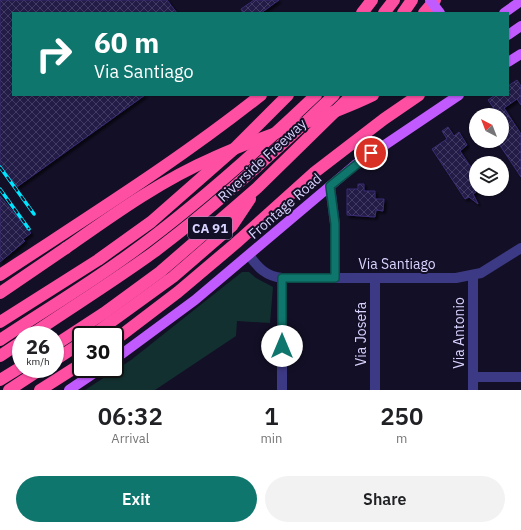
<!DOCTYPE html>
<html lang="en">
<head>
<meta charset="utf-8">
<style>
  :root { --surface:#fff; --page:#f2f2f2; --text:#202124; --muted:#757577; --accent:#0f766e }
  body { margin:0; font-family:"IBM Plex Sans",sans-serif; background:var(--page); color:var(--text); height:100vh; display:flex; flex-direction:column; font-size:15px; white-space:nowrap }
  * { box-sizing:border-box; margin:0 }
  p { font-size:13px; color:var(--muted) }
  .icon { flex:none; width:22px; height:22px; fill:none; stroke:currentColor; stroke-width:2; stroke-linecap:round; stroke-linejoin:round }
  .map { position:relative; height:390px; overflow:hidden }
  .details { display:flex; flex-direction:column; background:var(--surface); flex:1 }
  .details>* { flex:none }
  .top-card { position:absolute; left:12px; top:12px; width:497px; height:84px; border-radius:0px; box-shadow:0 1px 3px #0004; background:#0f766e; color:#fff; overflow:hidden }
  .needle { width:26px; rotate:318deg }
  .fabs { position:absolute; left:469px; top:108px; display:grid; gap:8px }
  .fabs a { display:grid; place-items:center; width:40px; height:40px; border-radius:50%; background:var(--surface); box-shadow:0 1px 3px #0004; font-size:20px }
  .speed { position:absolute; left:12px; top:326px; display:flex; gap:8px; font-size:20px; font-weight:700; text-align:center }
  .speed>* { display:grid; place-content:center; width:52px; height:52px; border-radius:50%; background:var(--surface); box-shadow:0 1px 3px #0004; line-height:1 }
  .speed small { font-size:10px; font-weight:400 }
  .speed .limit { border:2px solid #111; border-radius:6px; background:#fff; color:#111 }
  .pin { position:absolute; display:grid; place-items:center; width:34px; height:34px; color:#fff; margin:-17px; border:2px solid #fff; border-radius:50%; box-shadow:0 1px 4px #0007 }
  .me { position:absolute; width:44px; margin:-22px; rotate:0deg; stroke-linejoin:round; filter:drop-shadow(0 0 3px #0008) }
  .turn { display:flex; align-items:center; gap:14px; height:84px; padding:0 16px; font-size:18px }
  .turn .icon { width:52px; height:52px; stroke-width:2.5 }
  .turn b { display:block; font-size:28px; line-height:34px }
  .eta { display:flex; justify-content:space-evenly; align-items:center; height:68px; text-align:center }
  .eta b { font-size:24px; font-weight:600; line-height:28px }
  .button { display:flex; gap:8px; margin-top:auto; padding:8px 16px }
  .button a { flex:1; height:46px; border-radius:24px; background:var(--accent); color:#fff; font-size:16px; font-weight:600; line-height:46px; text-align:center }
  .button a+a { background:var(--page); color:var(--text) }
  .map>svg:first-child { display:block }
</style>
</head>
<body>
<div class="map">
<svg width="521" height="390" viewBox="0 0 521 390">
  <defs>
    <pattern id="building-cross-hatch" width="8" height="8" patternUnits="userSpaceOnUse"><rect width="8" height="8" fill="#241b47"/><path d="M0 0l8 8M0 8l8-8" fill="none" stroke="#433b63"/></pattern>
    <filter id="shadow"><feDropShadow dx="2.5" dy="2.5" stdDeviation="1" flood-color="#0009"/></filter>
  </defs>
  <rect width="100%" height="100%" fill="#130f26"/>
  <path fill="#12302f" d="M 242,272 L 249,272 L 256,278 L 273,287 L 270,323 L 237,321 L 236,336 L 155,390 L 85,390 L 131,360 Z"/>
  <g fill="url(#building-cross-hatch)" stroke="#3b2d73" filter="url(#shadow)">
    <path d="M 0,0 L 167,0 L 177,13 L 13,13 L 13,95 L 145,95 L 14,189 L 0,169 Z"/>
    <path d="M 254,0 L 279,0 L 261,13 L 243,13 L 241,9 Z"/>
    <path d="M 517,80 L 521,86 L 521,105 L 517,99 L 504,108 L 521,134 L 521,177 L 497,141 L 502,141 L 502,115 L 488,115 L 495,110 L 488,100 L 495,95 L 508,95 L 508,86 Z"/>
    <path d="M 448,127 L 454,136 L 459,132 L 467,145 L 460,151 L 476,175 L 476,192 L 473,194 L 478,204 L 469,197 L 465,199 L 432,149 L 447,139 L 442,131 Z"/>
    <path d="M 358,184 L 364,184 L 364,191 L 375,191 L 375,199 L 384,199 L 383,211 L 376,210 L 375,217 L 347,215 L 347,189 L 358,189 Z"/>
    <path d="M 0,196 L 31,233 L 23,239 L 25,241 L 0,262 Z"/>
  </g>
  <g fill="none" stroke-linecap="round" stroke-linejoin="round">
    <g stroke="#3d3a85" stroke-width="10">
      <path d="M 330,186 L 335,224 L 335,278"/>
      <path d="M 249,255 C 258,268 266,276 282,278 L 456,278 L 481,273 L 521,248"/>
      <path d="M 473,377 L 521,377"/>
      <path d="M 282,390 L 282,278"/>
      <path d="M 375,390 L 375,279"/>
      <path d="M 473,390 L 473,276"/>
    </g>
    <g stroke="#c25bff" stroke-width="10">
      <path d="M 504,13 L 521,1"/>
      <path d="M 508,35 L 521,26"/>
      <path d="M 508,62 L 521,54"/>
      <path d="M 115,359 L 195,300 L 355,165 L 459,95"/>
      <path d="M 69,390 L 100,369"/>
    </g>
    <g stroke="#ff4fa3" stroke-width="12">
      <path d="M 362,13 L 372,0"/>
      <path d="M 384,13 L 394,0"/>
      <path d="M 403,13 L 412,0"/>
      <path d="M 424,13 L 435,0"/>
      <path d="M 0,275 C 88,217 178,161 261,95"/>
      <path d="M 0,293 L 66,248"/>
      <path d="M 0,322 L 98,260 L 151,222 L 233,150 L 288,95"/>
      <path d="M 31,335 C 72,307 114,281 154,252 C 218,204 277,150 334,95"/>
      <path d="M 93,335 L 173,277 L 232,226 L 250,199"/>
      <path d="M 0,340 C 42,312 86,286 127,256 C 194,208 256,152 316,95"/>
      <path d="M 115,340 L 178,292 L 236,243 L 315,172 L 384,119 L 419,95"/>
      <path d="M 55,345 L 104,313 L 160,272 L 257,188 L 352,95"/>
      <path d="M 0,356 L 21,342"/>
      <path d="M 55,360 L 81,343"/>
      <path d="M 0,380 L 21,367"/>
      <path d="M 9,390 L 41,369"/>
      <path d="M 40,390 L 81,364"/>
    </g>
    <defs>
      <g id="rail">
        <path d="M 0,167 L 34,214"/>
        <path d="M 0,189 L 29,229"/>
      </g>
    </defs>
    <use href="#rail" stroke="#00e5ff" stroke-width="3.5"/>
    <use href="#rail" stroke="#130f26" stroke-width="2" stroke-dasharray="6" stroke-linecap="butt"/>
    <path stroke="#c25bff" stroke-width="10" d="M 430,0 L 440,13"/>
    <path stroke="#ff4fa3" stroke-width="12" d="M 66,248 C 113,215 160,181 213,158 C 265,134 322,120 373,95"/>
  </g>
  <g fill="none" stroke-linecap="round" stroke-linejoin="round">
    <defs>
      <path id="route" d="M 282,346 L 282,278 L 335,278 L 335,224 L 330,186 L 371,153"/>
    </defs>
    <use href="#route" stroke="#0a4d48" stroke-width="10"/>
    <use href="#route" stroke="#0f766e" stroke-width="7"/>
  </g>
  <g text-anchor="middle" stroke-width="4" stroke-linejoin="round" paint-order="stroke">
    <rect fill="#130f26" stroke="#9e99be" stroke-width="1" x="188" y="217" width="44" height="22" rx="3"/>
    <g font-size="13" font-weight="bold" fill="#d9d4ff">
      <text x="210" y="233">CA 91</text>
    </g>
    <g font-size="14" fill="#d9d4ff" stroke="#130f26">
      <text transform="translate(262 160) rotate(-43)" y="5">Riverside Freeway</text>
      <text transform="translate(285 206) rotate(-41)" y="5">Frontage Road</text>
      <text x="397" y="269">Via Santiago</text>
      <text transform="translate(459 333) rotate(-90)" y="5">Via Antonio</text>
      <text transform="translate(361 334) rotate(-90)" y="5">Via Josefa</text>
    </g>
  </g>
</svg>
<div class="fabs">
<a><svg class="needle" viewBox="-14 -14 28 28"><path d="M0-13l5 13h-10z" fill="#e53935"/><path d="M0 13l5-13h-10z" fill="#757577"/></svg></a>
<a><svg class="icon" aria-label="layers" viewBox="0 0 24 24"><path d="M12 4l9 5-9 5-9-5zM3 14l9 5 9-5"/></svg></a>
</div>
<div class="speed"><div>26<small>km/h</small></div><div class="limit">30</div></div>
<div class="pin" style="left:371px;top:153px;background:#d93025"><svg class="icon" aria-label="arrive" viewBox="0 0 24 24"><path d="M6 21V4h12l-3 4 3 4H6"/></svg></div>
<svg class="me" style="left:282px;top:346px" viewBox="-20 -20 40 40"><circle r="19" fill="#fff"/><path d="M0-13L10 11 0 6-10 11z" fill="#0f766e"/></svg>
<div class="top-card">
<div class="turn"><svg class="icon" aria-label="right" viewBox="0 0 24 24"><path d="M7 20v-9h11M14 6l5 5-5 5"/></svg><div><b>60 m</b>Via Santiago</div></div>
</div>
</div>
<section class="details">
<div class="eta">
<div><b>06:32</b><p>Arrival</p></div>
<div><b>1</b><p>min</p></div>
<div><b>250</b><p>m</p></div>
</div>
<div class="button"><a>Exit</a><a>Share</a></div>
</section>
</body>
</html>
